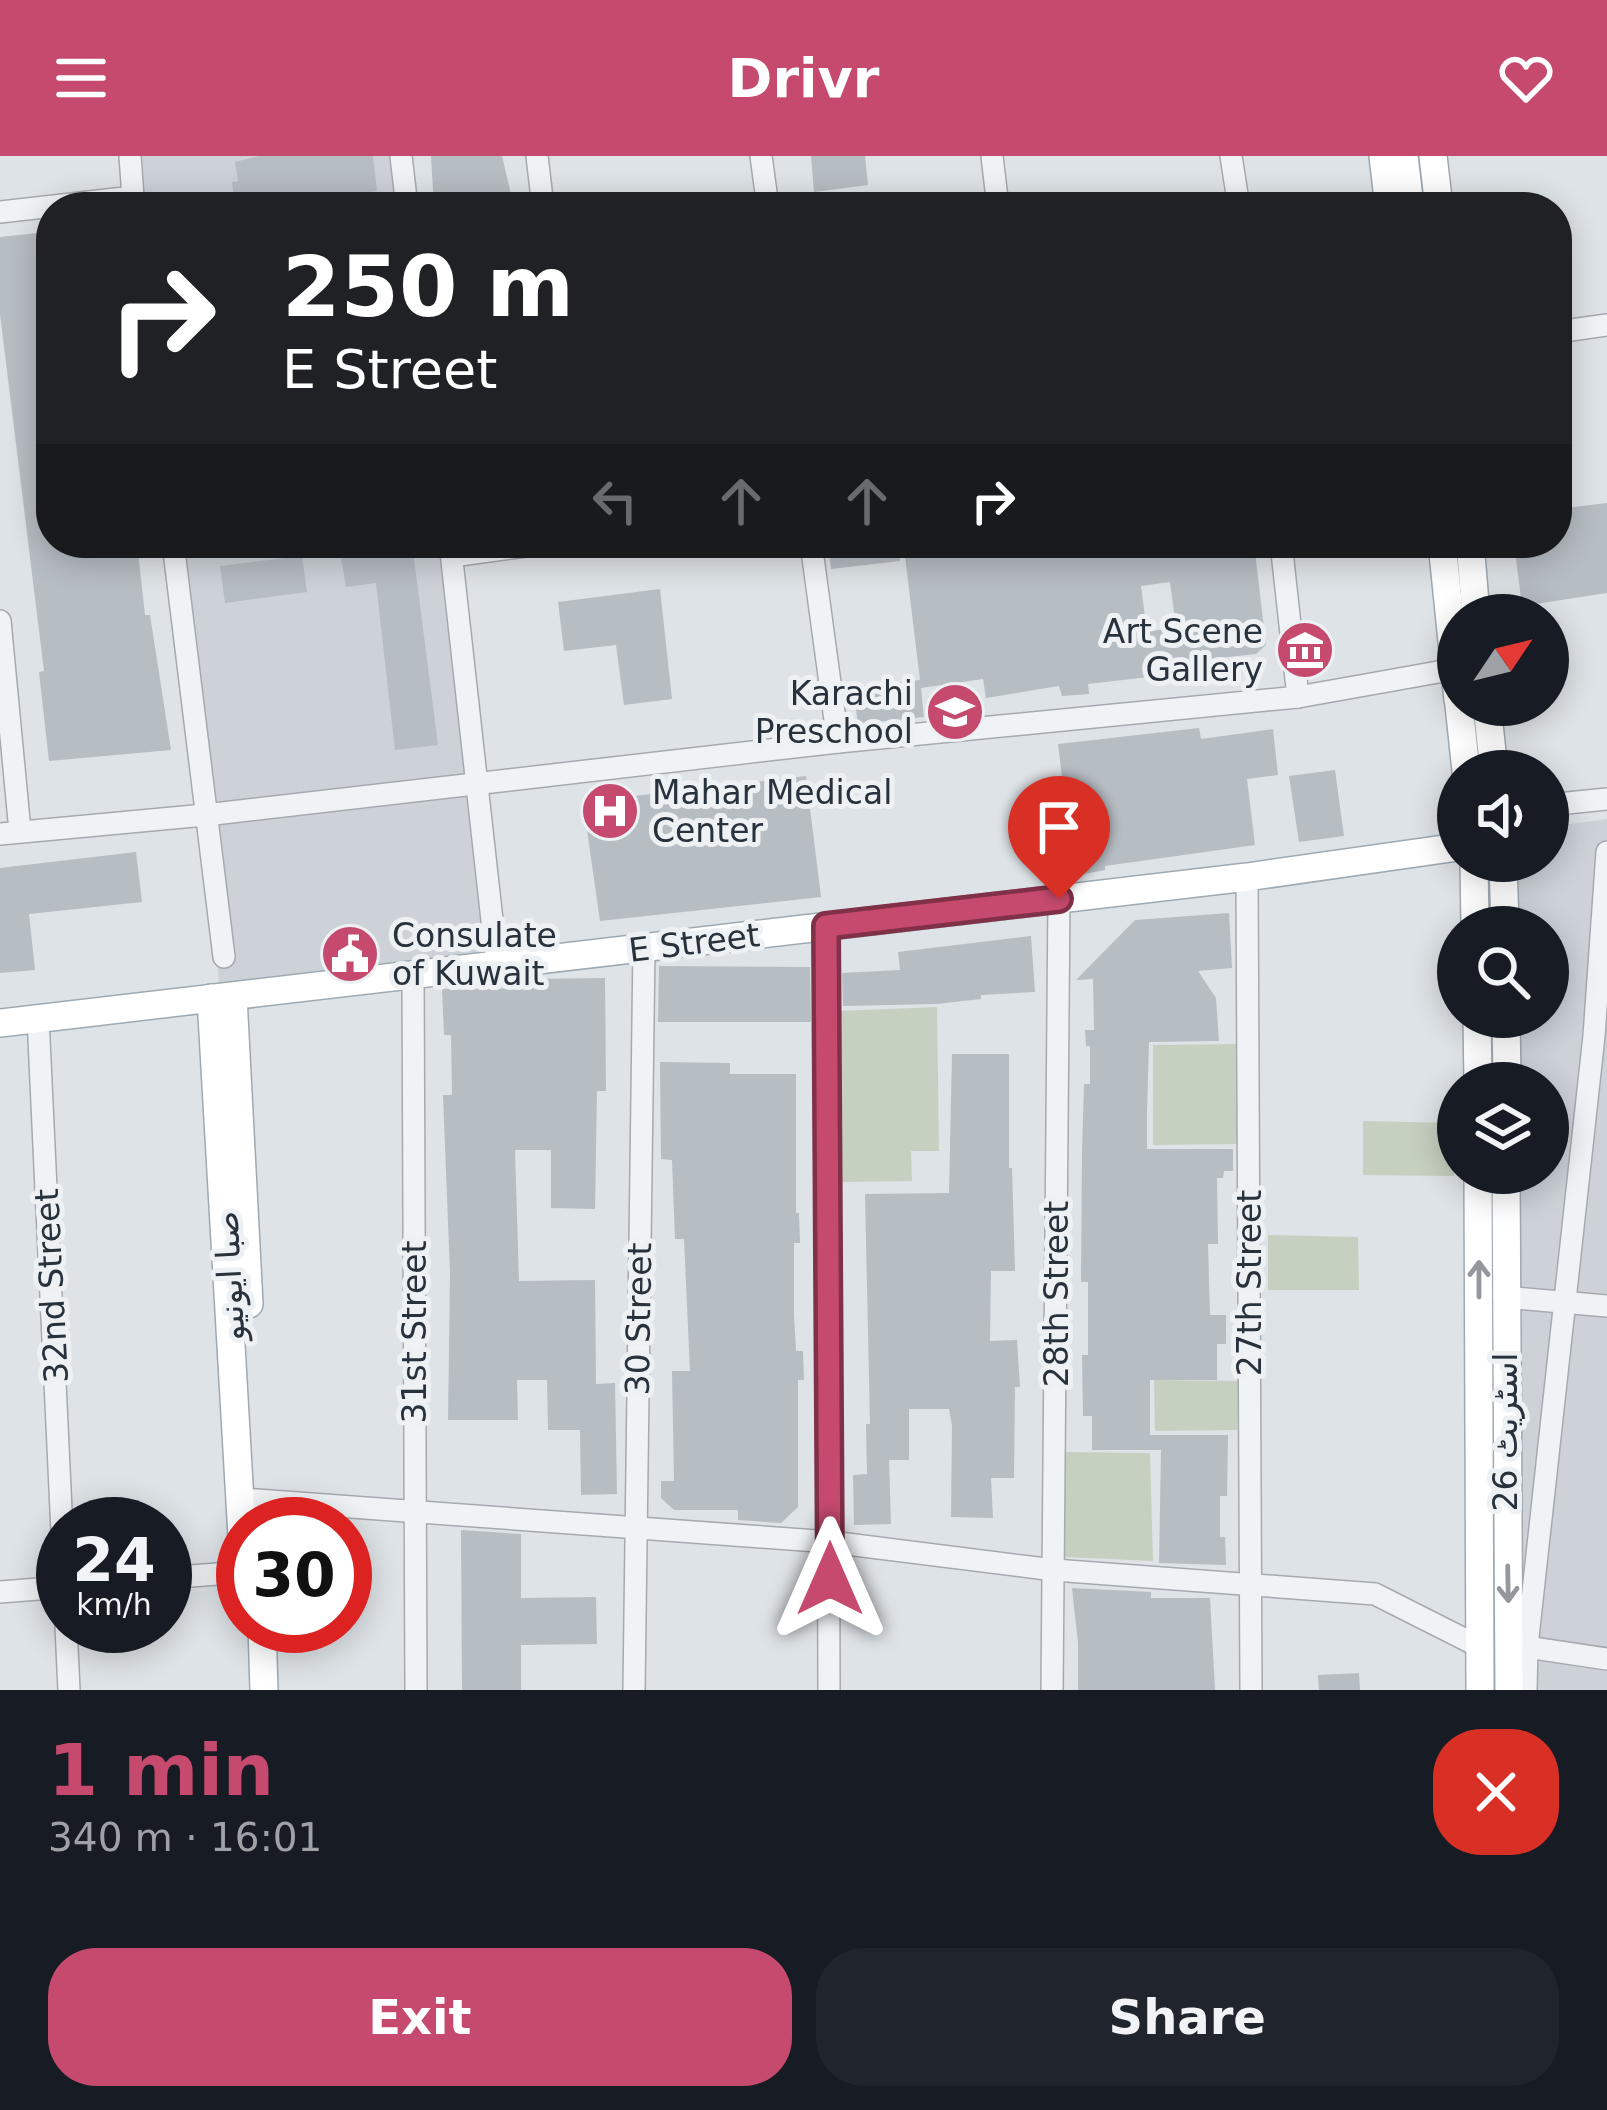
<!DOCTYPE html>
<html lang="en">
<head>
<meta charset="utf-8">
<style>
  :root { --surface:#171b24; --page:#20242c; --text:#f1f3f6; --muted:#9ea1a6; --accent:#c54a6d }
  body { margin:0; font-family:"DejaVu Sans","Noto Sans Arabic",sans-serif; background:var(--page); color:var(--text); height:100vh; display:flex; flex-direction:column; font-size:45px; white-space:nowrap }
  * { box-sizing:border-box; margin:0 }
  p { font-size:39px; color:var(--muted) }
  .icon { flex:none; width:66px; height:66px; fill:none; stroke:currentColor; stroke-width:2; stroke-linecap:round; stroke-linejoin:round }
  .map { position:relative; height:1534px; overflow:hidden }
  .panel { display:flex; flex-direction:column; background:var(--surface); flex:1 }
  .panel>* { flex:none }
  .top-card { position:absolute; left:36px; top:36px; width:1536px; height:366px; border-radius:48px; box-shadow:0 6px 30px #0003; background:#202124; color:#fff; overflow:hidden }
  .needle { width:78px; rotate:55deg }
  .controls { position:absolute; left:1437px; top:438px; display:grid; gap:24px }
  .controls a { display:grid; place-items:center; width:132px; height:132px; border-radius:50%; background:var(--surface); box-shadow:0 6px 30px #0003; font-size:60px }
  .speed { position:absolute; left:36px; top:1341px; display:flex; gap:24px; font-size:60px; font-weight:700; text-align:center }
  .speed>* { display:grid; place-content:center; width:156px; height:156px; border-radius:50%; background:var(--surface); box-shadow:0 6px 30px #0003; line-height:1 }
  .speed small { font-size:30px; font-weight:400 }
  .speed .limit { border:18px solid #d22; background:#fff; color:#111 }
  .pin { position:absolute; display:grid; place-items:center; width:102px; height:102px; color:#fff; margin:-123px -51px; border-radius:50% 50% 50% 0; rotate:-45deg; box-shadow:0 0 12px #0007 }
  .pin .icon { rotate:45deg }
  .me { position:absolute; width:132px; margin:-66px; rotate:0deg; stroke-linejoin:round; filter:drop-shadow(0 0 9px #0008) }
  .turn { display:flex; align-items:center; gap:42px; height:252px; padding:0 48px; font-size:54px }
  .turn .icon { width:156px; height:156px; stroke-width:2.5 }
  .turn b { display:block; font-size:84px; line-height:102px }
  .lanes { display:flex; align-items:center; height:114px; padding:0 48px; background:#0003; justify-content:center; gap:60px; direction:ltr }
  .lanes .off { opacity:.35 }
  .round { display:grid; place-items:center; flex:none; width:126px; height:126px; border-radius:48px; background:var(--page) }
  .head { display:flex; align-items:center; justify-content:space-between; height:204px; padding:0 48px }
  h1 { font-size:72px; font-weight:700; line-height:90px; color:var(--accent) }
  .cta { display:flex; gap:24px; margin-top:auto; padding:24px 48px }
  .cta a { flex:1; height:138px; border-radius:48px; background:var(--accent); color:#fff; font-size:48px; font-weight:700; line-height:138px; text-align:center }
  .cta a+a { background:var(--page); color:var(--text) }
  header { display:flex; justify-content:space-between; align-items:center; height:156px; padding:0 48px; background:var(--accent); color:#fff; font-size:54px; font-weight:700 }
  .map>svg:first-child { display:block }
</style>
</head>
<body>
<header><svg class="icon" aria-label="menu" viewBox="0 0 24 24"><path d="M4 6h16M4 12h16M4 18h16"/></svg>Drivr<svg class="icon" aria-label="heart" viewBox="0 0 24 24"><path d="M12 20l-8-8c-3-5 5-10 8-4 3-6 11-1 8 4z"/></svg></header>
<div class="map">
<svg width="1607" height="1534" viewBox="0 0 1607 1534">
  <rect width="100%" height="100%" fill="#dee3e7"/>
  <g fill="#ccd2d8">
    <path d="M 130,0 L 401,0 L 408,51 L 135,51 Z"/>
    <path d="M 173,387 L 449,387 L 497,809 L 220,841 L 205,659 Z"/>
    <path d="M 1607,663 L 1607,1534 L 1513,1534 L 1509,1017 L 1548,1017 L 1548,927 L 1510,927 L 1510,861 L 1548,861 L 1548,771 L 1514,771 L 1518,705 L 1548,705 L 1548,671 Z"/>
  </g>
  <g fill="#c6d0c0">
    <path d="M 937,851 L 939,995 L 911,995 L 912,1025 L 842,1026 L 838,855 Z"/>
    <path d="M 1237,888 L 1238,988 L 1153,989 L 1153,889 Z"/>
    <path d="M 1363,965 L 1453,967 L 1454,1020 L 1363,1019 Z"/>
    <path d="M 1268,1079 L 1358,1081 L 1359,1134 L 1268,1134 Z"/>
    <path d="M 1154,1224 L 1239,1225 L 1237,1274 L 1155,1275 Z"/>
    <path d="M 1065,1296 L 1150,1297 L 1153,1405 L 1065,1401 Z"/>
  </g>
  <g fill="#b6bdc3" fill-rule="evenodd">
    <path d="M 259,0 L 373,0 L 377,35 L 265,51 L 262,38 L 234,42 L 232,26 L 238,25 L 235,6 Z"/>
    <path d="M 431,0 L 502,0 L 514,51 L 434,51 Z"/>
    <path d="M 811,0 L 865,0 L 868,29 L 814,36 Z"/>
    <path d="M 38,77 L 51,184 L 51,387 L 137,387 L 145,459 L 150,459 L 171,594 L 49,605 L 39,516 L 44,515 L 0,158 L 0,81 Z"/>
    <path d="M 1607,347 L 1607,437 L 1522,450 L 1514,387 L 1557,387 L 1557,353 Z"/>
    <path d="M 364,387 L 412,387 L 438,589 L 395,594 L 376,427 L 346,431 L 339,390 Z"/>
    <path d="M 828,387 L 899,387 L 900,405 L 831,413 Z"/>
    <path d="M 957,387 L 1254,387 L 1266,489 L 1256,498 L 1209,503 L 1210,514 L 1088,528 L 1089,538 L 1062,540 L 1059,530 L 986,542 L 983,523 L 921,532 L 924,561 L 858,568 L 853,531 L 920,524 L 904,392 ZM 1170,426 L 1176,471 L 1147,476 L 1141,430 Z"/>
    <path d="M 302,400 L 307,436 L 225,447 L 220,410 Z"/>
    <path d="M 660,433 L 672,543 L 624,549 L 616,489 L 564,495 L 558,446 Z"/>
    <path d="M 1199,572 L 1201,583 L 1273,573 L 1278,619 L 1247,623 L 1255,689 L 1105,710 L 1105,714 L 1063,722 L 1055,656 L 1066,654 L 1058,588 Z"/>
    <path d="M 1335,614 L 1344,680 L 1299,686 L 1289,620 Z"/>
    <path d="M 806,620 L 821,741 L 600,765 L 583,646 Z"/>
    <path d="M 136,696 L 142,746 L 29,758 L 35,814 L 0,817 L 0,712 Z"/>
    <path d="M 1229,757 L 1232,812 L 1198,815 L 1216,842 L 1219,885 L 1149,886 L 1147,957 L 1147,993 L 1233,993 L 1233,1015 L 1224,1015 L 1223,1022 L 1217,1022 L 1218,1088 L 1208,1088 L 1210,1159 L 1226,1159 L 1226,1188 L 1217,1188 L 1217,1224 L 1150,1224 L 1150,1279 L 1228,1279 L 1227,1340 L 1220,1340 L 1220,1381 L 1225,1381 L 1226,1409 L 1159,1407 L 1161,1294 L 1092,1294 L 1092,1260 L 1083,1260 L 1082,1199 L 1088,1199 L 1088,1126 L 1081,1126 L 1082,996 L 1084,928 L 1090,928 L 1090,890 L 1086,890 L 1085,874 L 1094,874 L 1093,823 L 1076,824 L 1135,764 Z"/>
    <path d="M 1031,780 L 1035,836 L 981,839 L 981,843 L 937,848 L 843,850 L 842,817 L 900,814 L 898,796 Z"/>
    <path d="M 659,810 L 810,811 L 811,866 L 658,866 Z"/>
    <path d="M 605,822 L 606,935 L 597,935 L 595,1053 L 551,1052 L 551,994 L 515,994 L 519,1125 L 595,1124 L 596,1228 L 615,1227 L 617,1338 L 581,1339 L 580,1274 L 548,1274 L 547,1224 L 517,1224 L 518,1264 L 448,1264 L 450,1117 L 443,939 L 452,939 L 451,879 L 444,879 L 442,833 L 535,832 L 535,823 Z"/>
    <path d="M 952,898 L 1009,898 L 1009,1012 L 1012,1012 L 1015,1115 L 991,1115 L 990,1185 L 1017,1184 L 1020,1231 L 1015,1231 L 1014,1322 L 991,1322 L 993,1362 L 951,1361 L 952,1270 L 949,1253 L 909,1253 L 909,1304 L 889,1304 L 891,1368 L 854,1369 L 853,1319 L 867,1318 L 866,1268 L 870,1268 L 865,1038 L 949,1037 Z"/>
    <path d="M 660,906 L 730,907 L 730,918 L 796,918 L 796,1057 L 799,1057 L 800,1087 L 794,1087 L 794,1159 L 796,1195 L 803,1195 L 804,1224 L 798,1224 L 798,1351 L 781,1367 L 738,1364 L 738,1354 L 674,1354 L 661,1342 L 661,1325 L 674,1325 L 672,1215 L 690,1215 L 684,1083 L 675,1083 L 672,1004 L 661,1003 Z"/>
    <path d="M 461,1374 L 521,1378 L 521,1442 L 596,1441 L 597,1488 L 521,1489 L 521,1534 L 462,1534 Z"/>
    <path d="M 1072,1432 L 1151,1436 L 1151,1442 L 1210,1442 L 1215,1534 L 1078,1534 L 1078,1487 Z"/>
    <path d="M 1359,1517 L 1360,1534 L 1319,1534 L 1318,1519 Z"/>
  </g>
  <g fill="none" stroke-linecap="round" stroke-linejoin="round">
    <defs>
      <g id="minor">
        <path d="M 401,0 L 407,51"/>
        <path d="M 537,0 L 543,51"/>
        <path d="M 761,0 L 768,51"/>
        <path d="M 992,0 L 998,51"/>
        <path d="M 1231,0 L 1239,51"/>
        <path d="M 0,56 L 133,41 L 130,0"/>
        <path d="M 1557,176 L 1607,169"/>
        <path d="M 173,387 L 224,801"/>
        <path d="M 450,387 L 497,809"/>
        <path d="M 811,387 L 838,586"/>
        <path d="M 1281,387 L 1298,541"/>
        <path d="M 452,400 L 549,387"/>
        <path d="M 0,465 L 20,675"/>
        <path d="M 1548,649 L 1607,643"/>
        <path d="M 0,678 L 205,659 L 838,586 L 1298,541 L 1455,513"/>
        <path d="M 1247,721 L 1251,1534"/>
        <path d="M 827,770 L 829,1534"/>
        <path d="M 413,818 L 416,1534"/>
        <path d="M 38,862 L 63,1397"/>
        <path d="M 1504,1141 L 1607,1150"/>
        <path d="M 242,1343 L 831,1386 L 1054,1414 L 1375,1438 L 1480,1491"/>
        <path d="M 165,1422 L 243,1416"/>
        <path d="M 0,1436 L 63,1431"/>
        <path d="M 66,1470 L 69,1534"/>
        <path d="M 1513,1489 L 1607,1503"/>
        <path d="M 634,1534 L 644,791"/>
        <path d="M 1052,1534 L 1059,743"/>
        <path d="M 1526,1534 L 1527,1490 L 1594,880 L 1607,696"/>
      </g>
      <g id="major">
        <path d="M 1383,0 L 1389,51"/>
        <path d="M 1404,0 L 1410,51"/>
        <path d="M 1433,0 L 1439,51"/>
        <path d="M 1442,387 L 1458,544"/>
        <path d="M 1470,387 L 1476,459"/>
        <path d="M 1459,549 L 1466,615"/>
        <path d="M 1487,549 L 1494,615"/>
        <path d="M 1474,705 L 1475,771"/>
        <path d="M 1503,705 L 1505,771"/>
        <path d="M 233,841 L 249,1148"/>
        <path d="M 211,842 L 243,1398"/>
        <path d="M 1477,861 L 1478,927"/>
        <path d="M 1506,861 L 1507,927"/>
        <path d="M 0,867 L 1247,721 L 1458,691"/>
        <path d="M 1478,1017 L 1480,1534"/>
        <path d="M 1506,1017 L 1509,1534"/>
        <path d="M 262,1470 L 264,1534"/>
      </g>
    </defs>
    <use href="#minor" stroke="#a4aab0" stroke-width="24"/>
    <use href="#major" stroke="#9ea9b2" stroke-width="30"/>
    <use href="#minor" stroke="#f0f3f5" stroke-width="21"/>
    <use href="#major" stroke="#fff" stroke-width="27"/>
  </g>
  <defs><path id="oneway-shaft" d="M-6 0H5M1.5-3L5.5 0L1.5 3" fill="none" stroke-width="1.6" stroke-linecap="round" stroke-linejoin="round" transform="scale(3)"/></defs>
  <g stroke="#94989e">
    <use href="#oneway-shaft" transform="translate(1479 1123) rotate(-90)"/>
    <use href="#oneway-shaft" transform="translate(1508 1428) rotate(89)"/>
  </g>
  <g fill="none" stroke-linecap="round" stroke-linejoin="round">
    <defs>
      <path id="route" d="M 830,1423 L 826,770 L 1059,743"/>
    </defs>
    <use href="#route" stroke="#803047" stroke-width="30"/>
    <use href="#route" stroke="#c54a6d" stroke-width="21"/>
  </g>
  <defs>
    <symbol id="museum-disc" viewBox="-11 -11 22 22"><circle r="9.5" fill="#c54a6d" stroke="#edf1f4"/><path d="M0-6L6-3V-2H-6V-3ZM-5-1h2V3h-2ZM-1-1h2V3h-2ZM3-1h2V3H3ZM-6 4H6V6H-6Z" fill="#fff"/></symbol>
    <symbol id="school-disc" viewBox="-11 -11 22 22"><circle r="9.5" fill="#c54a6d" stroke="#edf1f4"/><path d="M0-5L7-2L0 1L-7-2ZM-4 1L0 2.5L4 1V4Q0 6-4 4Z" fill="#fff"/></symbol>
    <symbol id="hospital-disc" viewBox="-11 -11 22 22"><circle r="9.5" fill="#c54a6d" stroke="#edf1f4"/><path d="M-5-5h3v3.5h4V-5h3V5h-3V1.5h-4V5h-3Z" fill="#fff"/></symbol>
    <symbol id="civic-disc" viewBox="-11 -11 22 22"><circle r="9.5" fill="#c54a6d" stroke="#edf1f4"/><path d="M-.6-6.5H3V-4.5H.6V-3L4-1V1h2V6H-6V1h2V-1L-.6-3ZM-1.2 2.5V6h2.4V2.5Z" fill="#fff"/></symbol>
  </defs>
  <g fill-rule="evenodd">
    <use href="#museum-disc" x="1272" y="461" width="66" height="66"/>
    <use href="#school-disc" x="922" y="523" width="66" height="66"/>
    <use href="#hospital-disc" x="577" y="622" width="66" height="66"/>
    <use href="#civic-disc" x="317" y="765" width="66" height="66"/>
  </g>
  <g text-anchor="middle" stroke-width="10" stroke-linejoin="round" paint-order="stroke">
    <g font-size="33" fill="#28323c" stroke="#edf1f4" text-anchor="end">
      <text x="1263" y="487">Art Scene<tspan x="1263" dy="38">Gallery</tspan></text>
      <text x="913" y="549">Karachi<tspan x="913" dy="38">Preschool</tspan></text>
      <text x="652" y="648" text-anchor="start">Mahar Medical<tspan x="652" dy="38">Center</tspan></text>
      <text x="392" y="791" text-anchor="start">Consulate<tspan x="392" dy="38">of Kuwait</tspan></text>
    </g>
    <g font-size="33" fill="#28323c" stroke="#edf1f4">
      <text transform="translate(694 786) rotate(-7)" y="12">E Street</text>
      <text transform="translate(229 1120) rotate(-93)" y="12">صبا ایونیو</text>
      <text transform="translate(1249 1127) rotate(-90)" y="12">27th Street</text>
      <text transform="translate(51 1130) rotate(-93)" y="12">32nd Street</text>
      <text transform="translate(1056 1138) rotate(-90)" y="12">28th Street</text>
      <text transform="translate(638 1163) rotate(-89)" y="12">30 Street</text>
      <text transform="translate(414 1176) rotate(-90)" y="12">31st Street</text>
      <text transform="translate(1505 1276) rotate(-90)" y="12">اسٹریٹ 26</text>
    </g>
  </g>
</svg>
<div class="controls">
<a><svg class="needle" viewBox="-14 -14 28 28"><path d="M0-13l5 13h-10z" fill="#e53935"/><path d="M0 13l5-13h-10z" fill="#9ea1a6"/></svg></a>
<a><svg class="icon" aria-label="sound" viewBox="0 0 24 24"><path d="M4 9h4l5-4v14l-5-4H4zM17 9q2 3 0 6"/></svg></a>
<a><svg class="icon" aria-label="search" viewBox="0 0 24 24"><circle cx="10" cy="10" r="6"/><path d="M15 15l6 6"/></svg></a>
<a><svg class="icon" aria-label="layers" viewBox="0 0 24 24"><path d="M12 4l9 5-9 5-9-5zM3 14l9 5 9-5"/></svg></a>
</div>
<div class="speed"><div>24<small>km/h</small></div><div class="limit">30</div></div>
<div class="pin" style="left:1059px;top:743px;background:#d93025"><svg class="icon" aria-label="arrive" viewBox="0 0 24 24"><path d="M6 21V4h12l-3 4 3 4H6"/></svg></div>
<svg class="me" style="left:830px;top:1423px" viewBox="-20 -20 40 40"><path d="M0-17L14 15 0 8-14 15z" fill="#c54a6d" stroke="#fff" stroke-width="4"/></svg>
<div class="top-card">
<div class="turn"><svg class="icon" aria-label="right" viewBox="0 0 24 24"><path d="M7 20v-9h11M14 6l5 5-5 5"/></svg><div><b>250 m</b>E Street</div></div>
<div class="lanes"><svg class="icon off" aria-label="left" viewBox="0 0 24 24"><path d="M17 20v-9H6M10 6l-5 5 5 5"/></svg><svg class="icon off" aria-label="ahead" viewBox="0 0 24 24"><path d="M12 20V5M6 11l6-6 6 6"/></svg><svg class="icon off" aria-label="ahead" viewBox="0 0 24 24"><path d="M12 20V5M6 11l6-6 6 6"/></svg><svg class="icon" aria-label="right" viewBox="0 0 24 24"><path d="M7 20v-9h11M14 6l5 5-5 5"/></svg></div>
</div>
</div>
<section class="panel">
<div class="head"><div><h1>1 min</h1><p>340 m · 16:01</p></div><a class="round" style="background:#d93025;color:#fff"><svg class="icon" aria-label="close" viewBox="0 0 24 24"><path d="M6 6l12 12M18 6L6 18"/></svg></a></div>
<div class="cta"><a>Exit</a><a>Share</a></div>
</section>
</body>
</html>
